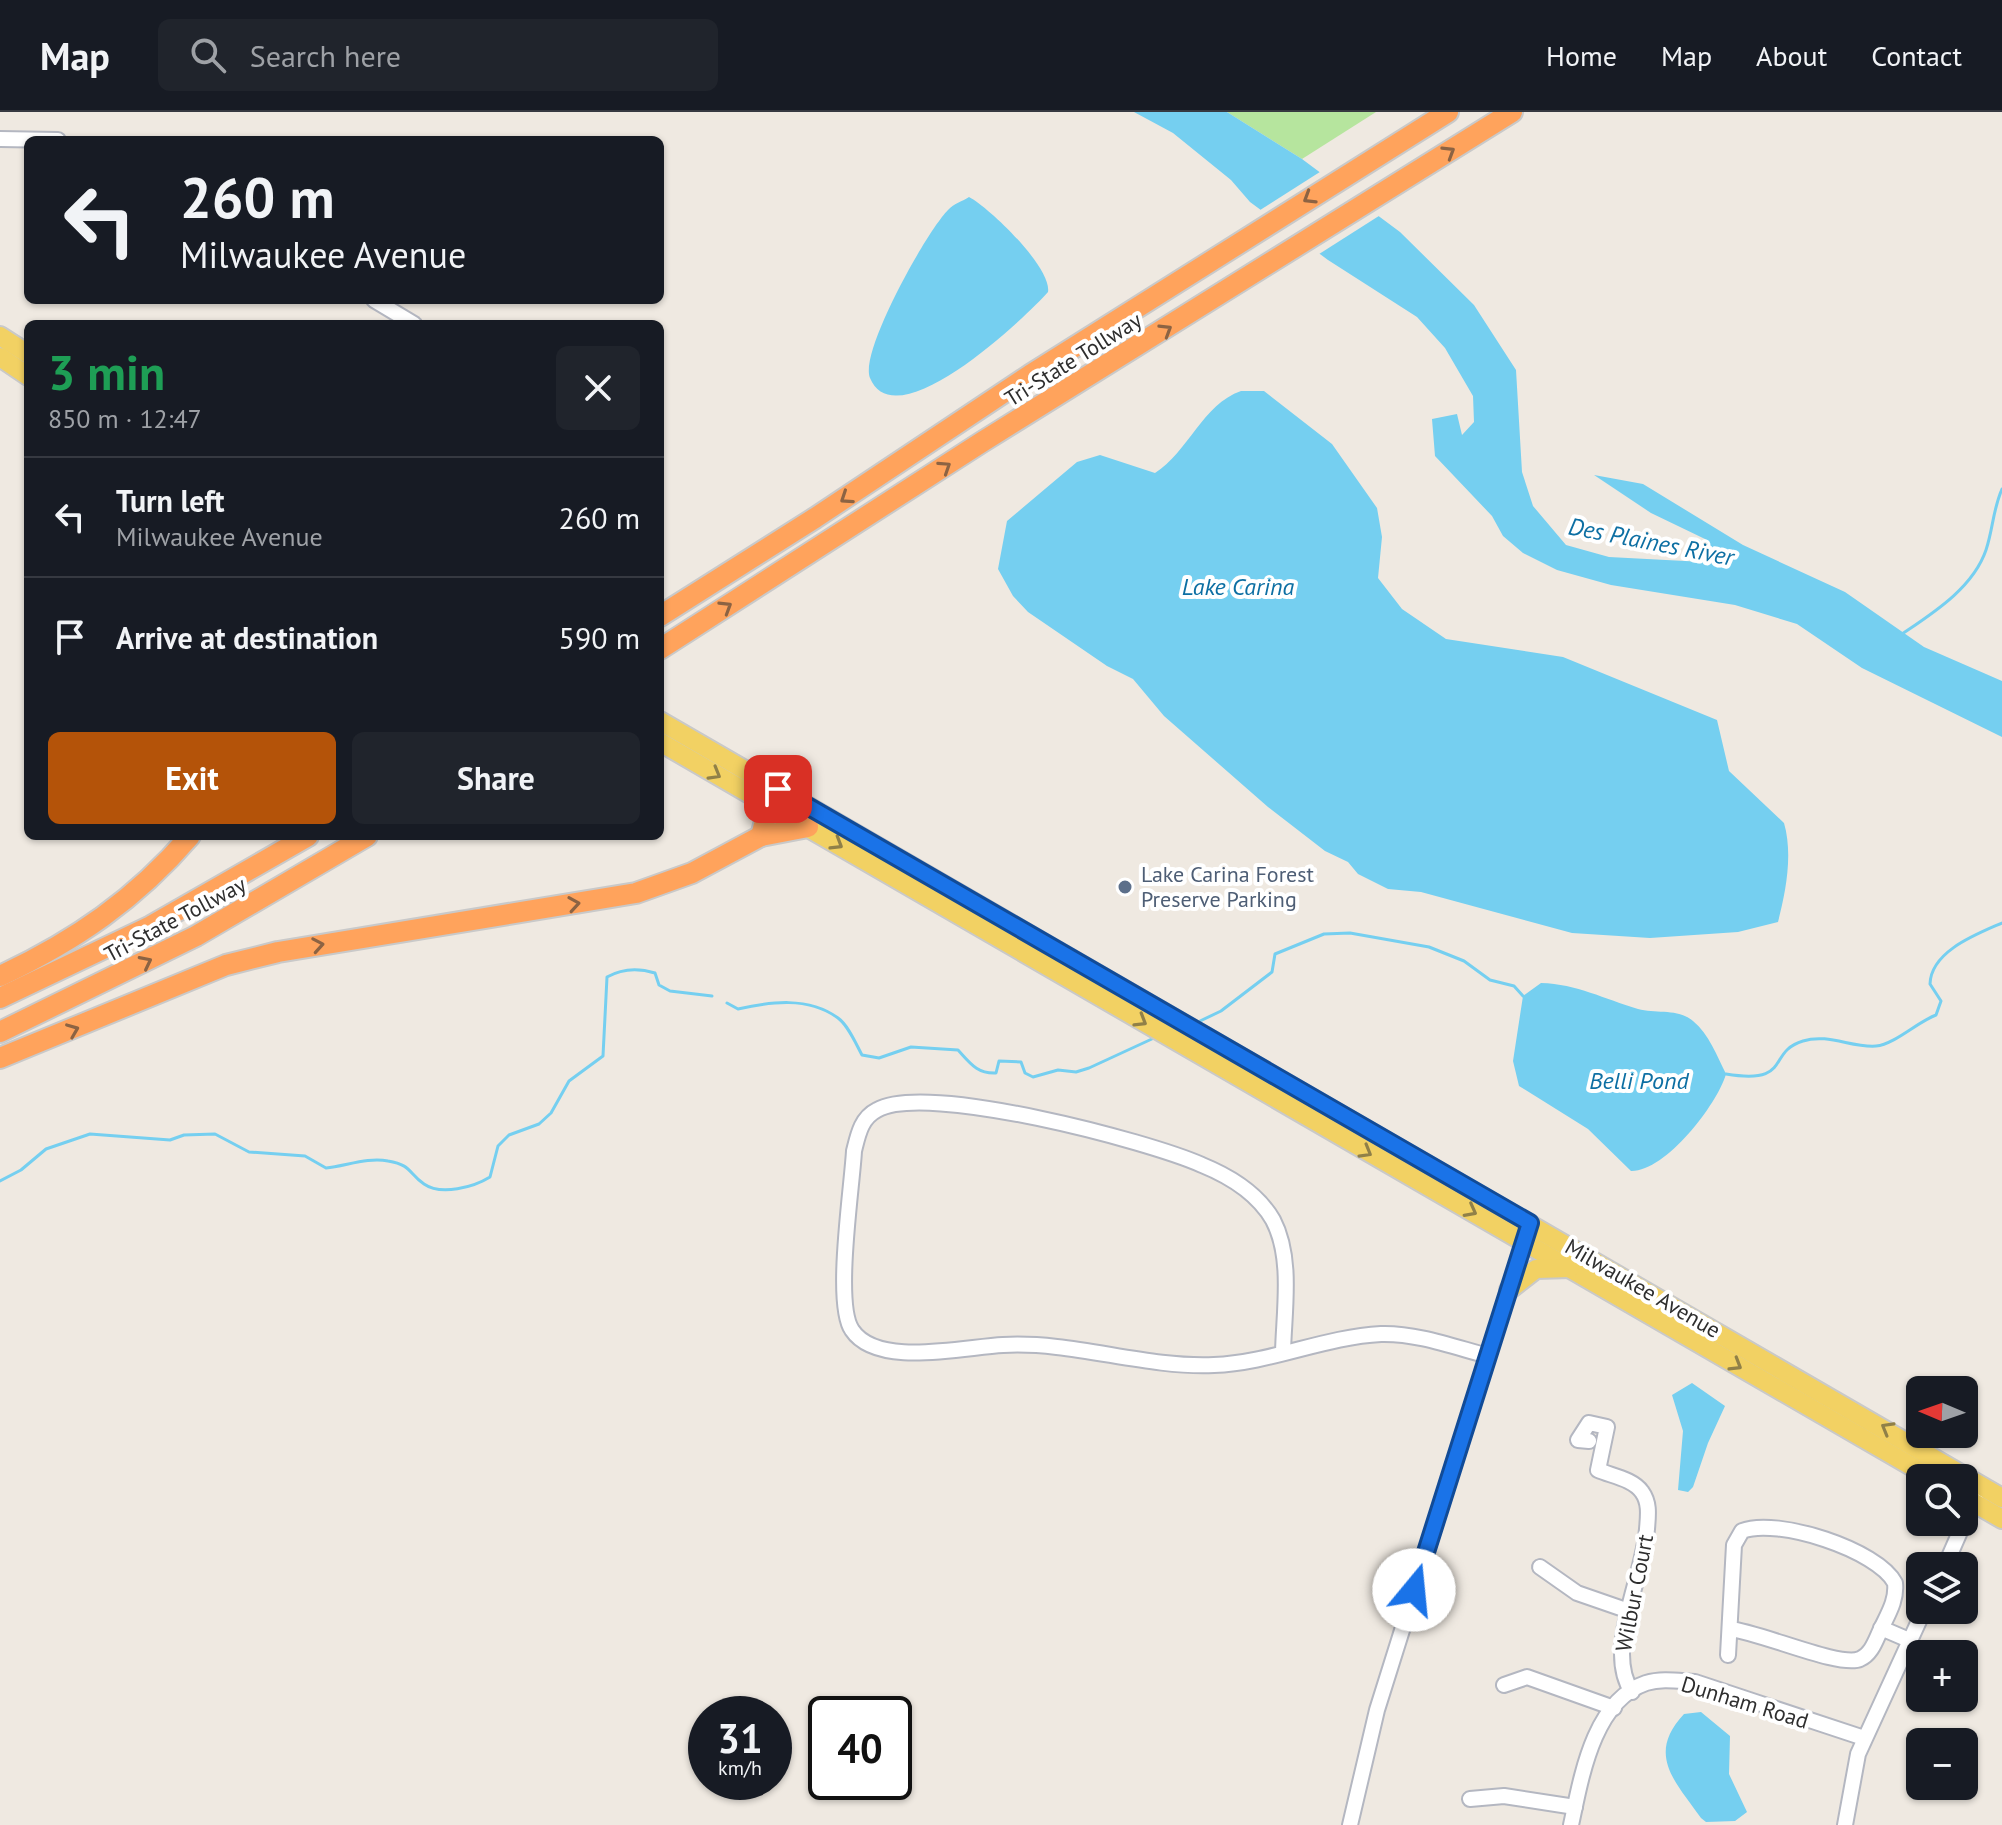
<!DOCTYPE html>
<html lang="en">
<head>
<meta charset="utf-8">
<style>
  :root { --surface:#171b24; --page:#20242c; --text:#f1f3f6; --muted:#9ea1a6; --line:#363941; --accent:#b45309 }
  body { margin:0; font-family:"PT Sans",sans-serif; background:var(--page); color:var(--text); height:100vh; display:flex; flex-direction:column; font-size:30px; white-space:nowrap }
  * { box-sizing:border-box; margin:0 }
  p { font-size:26px; color:var(--muted) }
  .icon { flex:none; width:44px; height:44px; fill:none; stroke:currentColor; stroke-width:2; stroke-linecap:round; stroke-linejoin:round }
  .map { position:relative; flex:1; overflow:hidden }
  .sheet { position:absolute; left:24px; top:208px; width:640px; height:520px; display:flex; flex-direction:column; background:var(--surface); border-radius:12px; box-shadow:0 2px 6px #0004 }
  .sheet>* { flex:none }
  .banner { position:absolute; left:24px; top:24px; width:640px; height:168px; border-radius:12px; box-shadow:0 2px 6px #0004; background:#171b24; color:var(--text); overflow:hidden }
  .needle { width:52px; rotate:272deg }
  .buttons { position:absolute; left:1906px; top:1264px; display:grid; gap:16px }
  .buttons a { display:grid; place-items:center; width:72px; height:72px; border-radius:12px; background:var(--surface); box-shadow:0 2px 6px #0004; font-size:40px }
  .speed { position:absolute; left:688px; top:1584px; display:flex; gap:16px; font-size:40px; font-weight:700; text-align:center }
  .speed>* { display:grid; place-content:center; width:104px; height:104px; border-radius:50%; background:var(--surface); box-shadow:0 2px 6px #0004; line-height:1 }
  .speed small { font-size:20px; font-weight:400 }
  .speed .limit { border:4px solid #111; border-radius:12px; background:#fff; color:#111 }
  .pin { position:absolute; display:grid; place-items:center; width:68px; height:68px; color:#fff; margin:-34px; border-radius:16px; box-shadow:0 4px 12px #0006 }
  .me { position:absolute; width:88px; margin:-44px; rotate:17deg; stroke-linejoin:round; filter:drop-shadow(0 0 6px #0008) }
  .turn { display:flex; align-items:center; gap:28px; height:168px; padding:0 24px; font-size:36px }
  .turn .icon { width:104px; height:104px; stroke-width:2.5 }
  .turn b { display:block; font-size:56px; line-height:68px }
  .round { display:grid; place-items:center; flex:none; width:84px; height:84px; border-radius:12px; background:var(--page) }
  .overview { display:flex; align-items:center; justify-content:space-between; height:136px; padding:0 24px }
  h1 { font-size:48px; font-weight:700; line-height:60px; color:#1e9e55 }
  .button { display:flex; gap:16px; margin-top:auto; padding:16px 24px }
  .button a { flex:1; height:92px; border-radius:12px; background:var(--accent); color:#fff; font-size:32px; font-weight:700; line-height:92px; text-align:center }
  .button a+a { background:var(--page); color:var(--text) }
  ul { padding:0; list-style:none }
  li { display:flex; align-items:center; gap:24px; height:120px; padding:0 24px; border-top:2px solid var(--line) }
  li div { flex:1 }
  li b { display:block; font-size:30px }
  li em { font-style:normal }
  header { display:flex; align-items:center; gap:48px; box-sizing:border-box; height:112px; padding:0 40px; background:var(--surface); border-bottom:2px solid var(--line) }
  header strong { font-size:38px }
  nav { display:flex; gap:44px; margin-inline-start:auto; font-size:28px }
  .search { width:560px; height:72px; background:var(--page); display:flex; align-items:center; gap:20px; box-sizing:border-box; padding:0 28px; border-radius:12px; color:var(--muted); font-size:30px }
  .map>svg:first-child { display:block }
</style>
</head>
<body>
<header>
<strong>Map</strong>
<div class="search"><svg class="icon" aria-label="search" viewBox="0 0 24 24"><circle cx="10" cy="10" r="6"/><path d="M15 15l6 6"/></svg>Search here</div>
<nav><a>Home</a><a>Map</a><a>About</a><a>Contact</a></nav>
</header>
<div class="map">
<svg width="2002" height="1713" viewBox="0 0 2002 1713">
  <rect width="100%" height="100%" fill="#efe9e1"/>
  <path fill="#b6e59e" d="M 1227,0 L 1376,0 L 1302,47 Z"/>
  <g fill="#75cff0">
    <path d="M 1134,0 L 1227,0 L 1302,47 L 1400,120 L 1474,193 L 1516,258 L 1522,360 L 1533,394 L 1566,433 L 1609,445 L 1704,450 L 1716,446 L 1705,427 L 1651,401 L 1594,363 L 1643,372 L 1743,433 L 1845,480 L 1924,535 L 2002,569 L 2002,625 L 1862,556 L 1797,512 L 1735,493 L 1611,473 L 1557,458 L 1523,441 L 1503,424 L 1492,404 L 1435,344 L 1432,307 L 1457,302 L 1462,323 L 1474,310 L 1473,284 L 1445,236 L 1417,205 L 1328,148 L 1250,90 L 1231,68 L 1173,21 Z"/>
    <path d="M 969,85 C 990,96 1052,156 1048,180 C 1027,204 896,329 870,266 C 859,240 927,119 948,98 C 953,92 963,89 969,85 Z"/>
    <path d="M 1241,279 L 1264,279 L 1332,332 L 1377,396 L 1382,425 L 1378,466 L 1402,497 L 1446,527 L 1563,545 L 1717,608 L 1729,659 L 1784,711 C 1793,742 1786,779 1778,810 L 1738,820 L 1650,826 L 1572,821 L 1421,780 L 1388,777 L 1358,762 L 1348,750 L 1325,739 L 1268,695 L 1164,604 L 1133,567 L 1107,554 L 1028,500 L 1013,484 L 998,457 L 1007,409 L 1077,350 L 1100,343 L 1155,361 C 1188,340 1203,292 1241,279 Z"/>
    <path d="M 1541,871 C 1577,872 1604,887 1638,897 C 1656,902 1678,896 1693,909 C 1709,922 1717,944 1726,962 C 1717,993 1665,1060 1631,1059 L 1588,1017 L 1519,974 L 1513,949 L 1523,884 Z"/>
    <path d="M 1692,1271 L 1725,1294 L 1708,1331 L 1693,1375 L 1688,1380 L 1678,1378 L 1683,1319 L 1672,1283 Z"/>
    <path d="M 1701,1600 L 1730,1624 L 1729,1662 L 1747,1700 L 1735,1709 L 1706,1710 L 1701,1706 C 1675,1669 1646,1643 1684,1602 Z"/>
  </g>
  <path fill="#efe9e1" d="M 1323,58 L 1382,102 L 1316,144 L 1257,100 Z"/>
  <g fill="none" stroke-linecap="round" stroke-linejoin="round">
    <g stroke="#75cff0" stroke-width="3">
      <path d="M 1902,522 C 1933,501 1973,476 1986,438 C 1993,417 1993,397 2002,377"/>
      <path d="M 727,891 L 738,897 C 770,890 808,884 838,906 C 848,913 856,932 862,943 L 879,946 L 911,935 L 958,938 C 970,951 977,962 996,961 L 999,949 L 1021,950 L 1025,961 L 1033,965 L 1058,958 L 1076,960 L 1089,956 L 1154,926"/>
      <path d="M 1198,910 L 1221,899 L 1272,860 L 1275,842 L 1324,822 L 1350,821 L 1429,835 L 1464,849 L 1490,868 L 1514,874 L 1523,884"/>
      <path d="M 1726,962 C 1793,973 1766,940 1803,929 C 1828,921 1852,936 1876,934 C 1895,932 1917,910 1936,903 L 1941,889 L 1930,872 C 1931,839 1977,822 2002,811"/>
      <path d="M 0,1069 L 21,1058 L 46,1037 L 90,1022 L 170,1028 L 184,1023 L 215,1022 L 249,1040 L 305,1044 L 326,1056 C 346,1054 368,1045 388,1049 C 412,1053 408,1061 424,1072 C 441,1084 474,1075 490,1065 L 498,1034 L 509,1023 L 539,1012 L 551,1001 L 569,969 L 603,944 L 607,865 C 623,856 639,856 655,861 L 659,873 L 670,879 L 712,884"/>
    </g>
    <defs>
      <g id="minor">
        <path d="M 0,27 L 58,28"/>
        <path d="M 374,188 L 414,212"/>
        <path d="M 1283,1240 C 1284,1198 1293,1146 1273,1108 C 1258,1082 1229,1064 1202,1053 C 1148,1029 926,970 877,998 C 861,1006 858,1023 854,1039 C 852,1076 834,1192 852,1218 C 877,1256 963,1235 1003,1233 C 1074,1229 1143,1256 1214,1253 C 1270,1251 1324,1225 1381,1222 C 1417,1221 1454,1235 1488,1244"/>
        <path d="M 1589,1329 L 1578,1328 L 1589,1311 L 1607,1315 L 1598,1358 C 1612,1364 1633,1367 1642,1380 C 1650,1391 1648,1404 1647,1417 C 1643,1467 1604,1538 1632,1580"/>
        <path d="M 1945,1454 L 1977,1381"/>
        <path d="M 1540,1455 L 1577,1481 L 1629,1499"/>
        <path d="M 1881,1516 L 1909,1528"/>
        <path d="M 1728,1543 L 1734,1433 L 1742,1419 C 1777,1405 1878,1438 1895,1471 C 1897,1488 1888,1502 1881,1517 C 1876,1527 1872,1542 1860,1547 C 1840,1556 1760,1520 1730,1517"/>
        <path d="M 1504,1573 L 1527,1565 L 1614,1596"/>
        <path d="M 1470,1687 L 1504,1684 L 1575,1695"/>
        <path d="M 1350,1713 L 1377,1598 L 1526,1123"/>
        <path d="M 1571,1713 C 1581,1667 1593,1589 1646,1571 C 1662,1566 1678,1569 1695,1570 L 1864,1626"/>
        <path d="M 1845,1713 L 1858,1642 L 1924,1498"/>
      </g>
      <g id="major">
        <path d="M 0,224 L 28,242"/>
        <path d="M 0,245 L 28,264"/>
        <path d="M 660,609 L 2002,1386"/>
        <path d="M 660,630 L 1932,1366"/>
        <path d="M 1509,1178 L 1536,1157 L 1570,1156"/>
        <path d="M 1964,1385 L 2002,1407"/>
      </g>
      <g id="highway">
        <path d="M 660,504 L 815,406 L 1030,263 L 1448,0"/>
        <path d="M 660,537 L 982,330 L 1512,0"/>
        <path d="M 759,666 L 769,694 L 761,724"/>
        <path d="M 0,864 C 75,829 136,787 190,724"/>
        <path d="M 0,886 L 151,814 L 308,724"/>
        <path d="M 0,920 L 196,824 L 367,724"/>
        <path d="M 0,946 L 226,853 L 278,840 L 636,781 L 692,761 L 761,724 L 808,715"/>
      </g>
    </defs>
    <use href="#minor" stroke="#b4b7c1" stroke-width="18"/>
    <use href="#major" stroke="#c9c9c9" stroke-width="22"/>
    <use href="#highway" stroke="#c9c9c9" stroke-width="24"/>
    <use href="#minor" stroke="#fff" stroke-width="14"/>
    <use href="#major" stroke="#f2d163" stroke-width="18"/>
    <use href="#highway" stroke="#ffa35c" stroke-width="20"/>
  </g>
  <defs><path id="oneway-chevron" d="M-2-3.5L2.5 0L-2 3.5" fill="none" stroke-width="1.6" stroke-linecap="round" stroke-linejoin="round" transform="scale(2)"/></defs>
  <g stroke="#8c6343">
    <use href="#oneway-chevron" transform="translate(1449 40) rotate(-32)"/>
    <use href="#oneway-chevron" transform="translate(1309 86) rotate(148)"/>
    <use href="#oneway-chevron" transform="translate(1166 218) rotate(-32)"/>
    <use href="#oneway-chevron" transform="translate(945 355) rotate(-33)"/>
    <use href="#oneway-chevron" transform="translate(846 386) rotate(146)"/>
    <use href="#oneway-chevron" transform="translate(726 495) rotate(-32)"/>
    <use href="#oneway-chevron" transform="translate(574 792) rotate(-9)"/>
    <use href="#oneway-chevron" transform="translate(318 833) rotate(-10)"/>
    <use href="#oneway-chevron" transform="translate(146 850) rotate(-27)"/>
    <use href="#oneway-chevron" transform="translate(73 918) rotate(-22)"/>
  </g>
  <g stroke="#908048">
    <use href="#oneway-chevron" transform="translate(715 662) rotate(30)"/>
    <use href="#oneway-chevron" transform="translate(837 732) rotate(31)"/>
    <use href="#oneway-chevron" transform="translate(1141 909) rotate(31)"/>
    <use href="#oneway-chevron" transform="translate(1366 1040) rotate(30)"/>
    <use href="#oneway-chevron" transform="translate(1471 1099) rotate(28)"/>
    <use href="#oneway-chevron" transform="translate(1736 1253) rotate(31)"/>
    <use href="#oneway-chevron" transform="translate(1887 1316) rotate(-150)"/>
  </g>
  <g fill="none" stroke-linecap="round" stroke-linejoin="round">
    <defs>
      <path id="route" d="M 778,677 L 1530,1111 L 1414,1478"/>
    </defs>
    <use href="#route" stroke="#114b97" stroke-width="20"/>
    <use href="#route" stroke="#1a73e8" stroke-width="14"/>
  </g>
  <circle fill="#5c6f8a" stroke="#fff" stroke-width="3" cx="1125" cy="775" r="8"/>
  <g text-anchor="middle" stroke-width="8" stroke-linejoin="round" paint-order="stroke">
    <g font-size="22" fill="#2e2e2e" stroke="#fff">
      <text transform="translate(1073 247) rotate(-32)" y="8">Tri-State Tollway</text>
      <text transform="translate(175 807) rotate(-28)" y="8">Tri-State Tollway</text>
      <text transform="translate(1643 1176) rotate(30)" y="8">Milwaukee Avenue</text>
      <text transform="translate(1634 1481) rotate(-79)" y="8">Wilbur Court</text>
      <text transform="translate(1745 1590) rotate(17)" y="8">Dunham Road</text>
    </g>
    <g font-size="22" fill="#4e5e75" stroke="#fff" text-anchor="start">
      <text x="1141" y="770">Lake Carina Forest<tspan x="1141" dy="25">Preserve Parking</tspan></text>
    </g>
    <g font-size="24" font-style="italic" fill="#0d6fa3" stroke="#fff">
      <text transform="translate(1651 430) rotate(11)" y="8">Des Plaines River</text>
      <text x="1238" y="483">Lake Carina</text>
      <text x="1639" y="977">Belli Pond</text>
    </g>
  </g>
</svg>
<div class="buttons">
<a><svg class="needle" viewBox="-14 -14 28 28"><path d="M0-13l5 13h-10z" fill="#e53935"/><path d="M0 13l5-13h-10z" fill="#9ea1a6"/></svg></a>
<a><svg class="icon" aria-label="search" viewBox="0 0 24 24"><circle cx="10" cy="10" r="6"/><path d="M15 15l6 6"/></svg></a>
<a><svg class="icon" aria-label="layers" viewBox="0 0 24 24"><path d="M12 4l9 5-9 5-9-5zM3 14l9 5 9-5"/></svg></a>
<a>+</a>
<a>−</a>
</div>
<div class="speed"><div>31<small>km/h</small></div><div class="limit">40</div></div>
<div class="pin" style="left:778px;top:677px;background:#d93025"><svg class="icon" aria-label="arrive" viewBox="0 0 24 24"><path d="M6 21V4h12l-3 4 3 4H6"/></svg></div>
<svg class="me" style="left:1414px;top:1478px" viewBox="-20 -20 40 40"><circle r="19" fill="#fff"/><path d="M0-13L10 11 0 6-10 11z" fill="#1a73e8"/></svg>
<div class="banner">
<div class="turn"><svg class="icon" aria-label="left" viewBox="0 0 24 24"><path d="M17 20v-9H6M10 6l-5 5 5 5"/></svg><div><b>260 m</b>Milwaukee Avenue</div></div>
</div>
<section class="sheet">
<div class="overview"><div><h1>3 min</h1><p>850 m · 12:47</p></div><a class="round"><svg class="icon" aria-label="close" viewBox="0 0 24 24"><path d="M6 6l12 12M18 6L6 18"/></svg></a></div>
<ul>
<li><svg class="icon" aria-label="left" viewBox="0 0 24 24"><path d="M17 20v-9H6M10 6l-5 5 5 5"/></svg><div><b>Turn left</b><p>Milwaukee Avenue</p></div><em>260 m</em></li>
<li><svg class="icon" aria-label="arrive" viewBox="0 0 24 24"><path d="M6 21V4h12l-3 4 3 4H6"/></svg><div><b>Arrive at destination</b></div><em>590 m</em></li>
</ul>
<div class="button"><a>Exit</a><a>Share</a></div>
</section>
</div>
</body>
</html>
